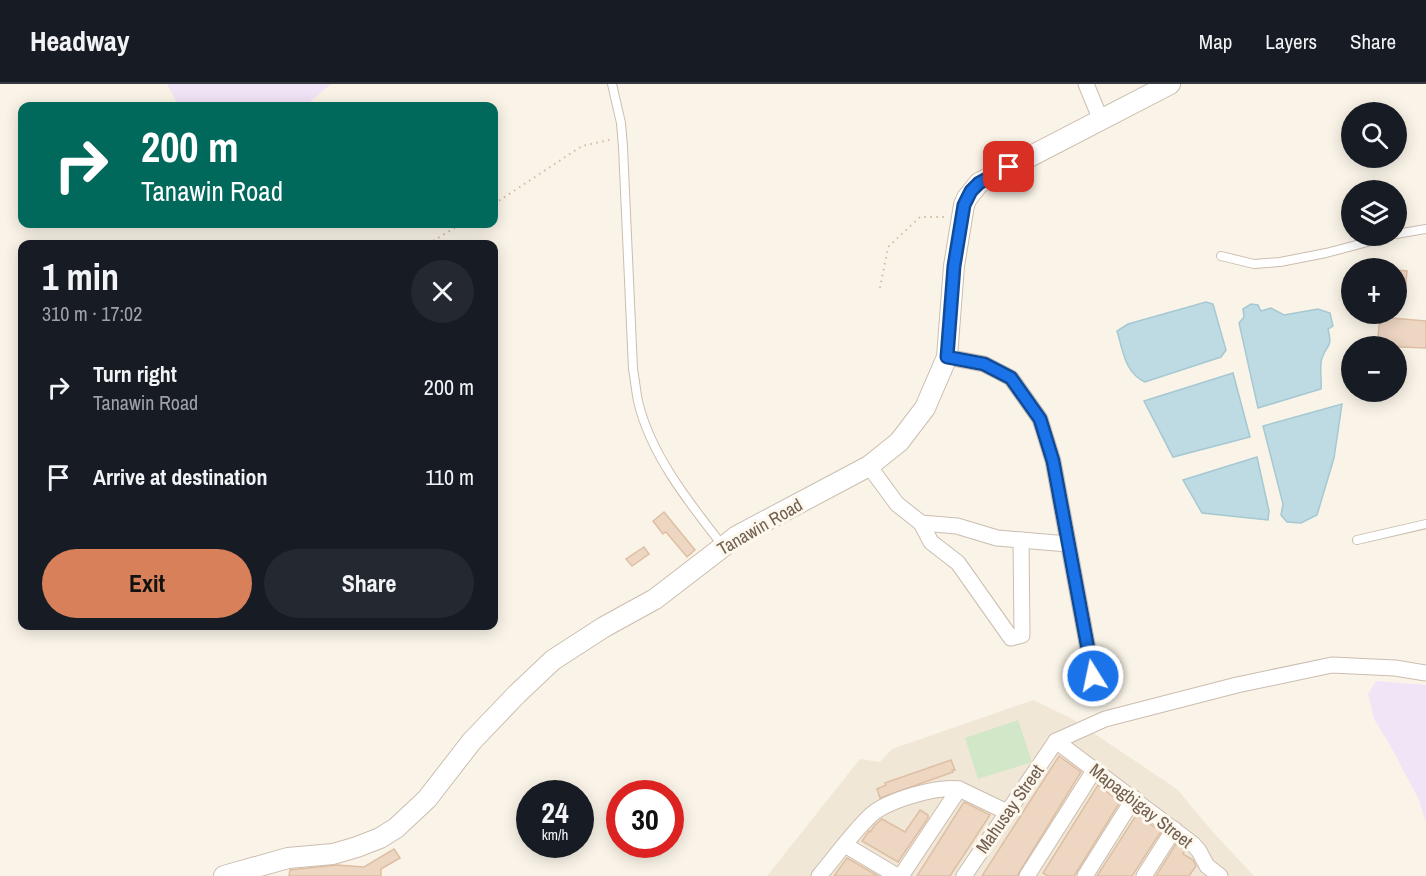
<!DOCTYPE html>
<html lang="en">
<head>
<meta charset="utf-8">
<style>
  :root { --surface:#171b24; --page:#242831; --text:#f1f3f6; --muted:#9ea1a6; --line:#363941; --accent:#d88059 }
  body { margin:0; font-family:"Archivo Narrow",sans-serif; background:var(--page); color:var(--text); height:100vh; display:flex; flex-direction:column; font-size:22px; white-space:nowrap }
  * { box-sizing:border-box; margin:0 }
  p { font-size:20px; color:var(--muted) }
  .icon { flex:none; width:33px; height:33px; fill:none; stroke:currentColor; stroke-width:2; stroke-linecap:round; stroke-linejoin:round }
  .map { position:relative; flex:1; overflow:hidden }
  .details { position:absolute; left:18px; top:156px; width:480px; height:390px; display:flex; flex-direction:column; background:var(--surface); border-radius:12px; box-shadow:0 3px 15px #0003 }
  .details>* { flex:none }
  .banner { position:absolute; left:18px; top:18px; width:480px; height:126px; border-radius:12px; box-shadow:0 3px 15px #0003; background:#00695c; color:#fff; overflow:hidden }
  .controls { position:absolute; left:1341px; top:18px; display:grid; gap:12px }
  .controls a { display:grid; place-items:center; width:66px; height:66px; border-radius:50%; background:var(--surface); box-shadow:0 3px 15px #0003; font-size:30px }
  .speed { position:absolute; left:516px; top:696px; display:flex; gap:12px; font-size:30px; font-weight:700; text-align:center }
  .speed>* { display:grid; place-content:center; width:78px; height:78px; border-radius:50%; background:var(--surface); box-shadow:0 3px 15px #0003; line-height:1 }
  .speed small { font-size:15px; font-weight:400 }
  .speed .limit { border:9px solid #d22; background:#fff; color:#111 }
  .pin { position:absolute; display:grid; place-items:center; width:51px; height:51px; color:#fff; margin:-26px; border-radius:12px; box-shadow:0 3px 9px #0006 }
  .me { position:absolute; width:66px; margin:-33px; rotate:350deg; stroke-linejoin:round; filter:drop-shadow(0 0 4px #0008) }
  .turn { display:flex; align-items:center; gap:21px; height:126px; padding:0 24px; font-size:27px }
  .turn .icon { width:78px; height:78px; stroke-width:2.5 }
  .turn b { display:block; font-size:42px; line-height:51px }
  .round { display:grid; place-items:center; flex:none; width:63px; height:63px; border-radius:32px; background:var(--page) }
  .overview { display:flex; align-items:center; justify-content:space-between; height:102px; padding:0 24px }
  h1 { font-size:36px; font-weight:700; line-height:45px }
  .action { display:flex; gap:12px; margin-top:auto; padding:12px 24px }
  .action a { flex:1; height:69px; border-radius:36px; background:var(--accent); color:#111; font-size:24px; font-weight:700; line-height:69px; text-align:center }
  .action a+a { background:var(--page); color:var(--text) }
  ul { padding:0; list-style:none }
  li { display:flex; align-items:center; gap:18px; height:90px; padding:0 24px }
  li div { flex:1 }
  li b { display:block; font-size:22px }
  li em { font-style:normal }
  header { display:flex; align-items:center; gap:36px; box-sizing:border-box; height:84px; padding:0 30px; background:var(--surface); border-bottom:2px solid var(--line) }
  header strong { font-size:28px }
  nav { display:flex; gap:33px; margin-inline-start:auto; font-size:21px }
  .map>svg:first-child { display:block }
</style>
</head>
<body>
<header>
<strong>Headway</strong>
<nav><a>Map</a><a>Layers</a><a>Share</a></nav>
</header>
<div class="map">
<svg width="1426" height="792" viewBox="0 0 1426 792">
  <rect width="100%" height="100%" fill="#faf4e8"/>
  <path fill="#f1e7d7" d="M 1033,616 L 1071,634 L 1177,705 L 1213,748 L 1254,792 L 767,792 L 860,675 L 880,678 L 892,665 Z"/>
  <g fill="#f1e4f7">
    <path d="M 167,0 L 331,0 L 305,22 L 179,22 Z"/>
    <path d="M 1376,597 L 1426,601 L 1426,739 L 1419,716 L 1390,661 L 1374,635 L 1368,610 Z"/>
  </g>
  <path fill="#d1e7c7" d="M 1018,636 L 1032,678 L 978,695 L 965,654 Z"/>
  <g fill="#bedae2" stroke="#a5c8d3" stroke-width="1.5">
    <path d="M 1206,218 L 1213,220 L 1226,266 L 1221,273 L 1145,298 C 1125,289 1123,267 1117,247 L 1128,240 Z"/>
    <path d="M 1251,220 L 1258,221 L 1261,227 L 1271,224 L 1284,231 L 1318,225 L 1330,229 L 1333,242 L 1328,245 C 1333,265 1327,259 1322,274 C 1319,282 1322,296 1321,305 L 1258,324 L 1239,239 L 1244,233 L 1243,225 Z"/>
    <path d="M 1233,289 L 1250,353 L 1173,373 L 1144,317 Z"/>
    <path d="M 1342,320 L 1334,374 L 1317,431 L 1301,439 L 1287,438 L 1281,431 L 1283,420 L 1263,342 Z"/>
    <path d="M 1257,373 L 1269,427 L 1268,436 L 1202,429 L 1183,396 Z"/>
  </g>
  <g fill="#edd6c2" stroke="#debfa4" stroke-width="1.5">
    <path d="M 1396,186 L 1407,187 L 1404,218 L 1396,218 Z"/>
    <path d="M 1380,233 L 1426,237 L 1426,264 L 1377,262 Z"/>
    <path d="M 664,428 L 695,466 L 687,473 L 666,448 L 663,450 L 653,437 Z"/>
    <path d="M 644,463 L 649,470 L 632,482 L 626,475 Z"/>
    <path d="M 1059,672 L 1081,688 L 1017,792 L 982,792 Z"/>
    <path d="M 951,676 L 955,686 L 952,686 L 953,688 L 880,714 L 877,705 L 886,701 L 885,699 Z"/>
    <path d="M 1098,701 L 1120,718 L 1074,792 L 1048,792 L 1043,789 Z"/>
    <path d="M 964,718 L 990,731 L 950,792 L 917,792 Z"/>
    <path d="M 920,726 L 928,731 L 928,734 L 898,778 L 862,757 L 869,747 L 870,748 L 875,741 L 882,735 L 905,748 Z"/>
    <path d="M 1137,730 L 1161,748 L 1156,755 L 1132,792 L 1097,792 Z"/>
    <path d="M 1176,760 L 1185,766 L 1183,770 L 1193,776 L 1196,782 L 1189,792 L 1156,792 Z"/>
    <path d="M 394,765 L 400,774 L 381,785 L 381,792 L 289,792 L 290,786 L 337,781 L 364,783 Z"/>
    <path d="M 847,774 L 878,792 L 834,792 Z"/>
  </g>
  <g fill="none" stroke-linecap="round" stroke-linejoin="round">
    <defs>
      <g id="service">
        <path d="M 612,0 L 621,39 L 623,63 L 633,285 C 635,296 636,307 638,317 C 650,370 690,420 723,462"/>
        <path d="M 1396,150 L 1426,145"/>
        <path d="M 1221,172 L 1254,180 L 1280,178 L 1326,169 L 1390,152"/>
        <path d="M 1357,456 L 1426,440"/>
      </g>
      <g id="minor">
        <path d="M 1086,0 L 1100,34"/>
        <path d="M 947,273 L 984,280 L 1011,294 L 1040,335 L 1053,377 L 1093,592"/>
        <path d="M 869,382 L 897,420 L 921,439 L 931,458 L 958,479 L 1011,554 L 1022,551 L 1021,456"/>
        <path d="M 921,439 L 957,442 L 997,454 L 1068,460"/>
        <path d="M 1056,657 L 1105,635 L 1237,601 L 1332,581 L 1395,584 L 1426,589"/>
        <path d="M 1056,657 L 1193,760 L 1199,767 L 1207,782 L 1220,792"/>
        <path d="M 845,761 L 897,792"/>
        <path d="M 819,792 C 836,772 852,749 871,731 C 888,716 937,702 959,705 L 1007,728"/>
        <path d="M 901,792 L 959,705"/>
        <path d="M 964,792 L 1056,657"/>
        <path d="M 1027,792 L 1095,685"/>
        <path d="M 1085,792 L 1134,714"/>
        <path d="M 1144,792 L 1174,745"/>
      </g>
      <path id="tertiary" d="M 224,792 L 288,774 L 333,770 L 357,763 L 380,754 L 396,744 L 427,715 L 472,657 L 517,610 L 553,576 L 604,543 L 655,515 L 737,452 L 869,382 L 899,358 L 925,324 L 947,273 L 954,182 L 964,121 L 967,114 L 979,99 L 1170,0"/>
    </defs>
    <use href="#service" stroke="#cbbdaf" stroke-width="10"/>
    <use href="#minor" stroke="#cbbdaf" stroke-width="17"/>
    <use href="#tertiary" stroke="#cbbdaf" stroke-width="22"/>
    <g stroke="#d2baa5" stroke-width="2" stroke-dasharray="1.5 4.5" stroke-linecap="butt">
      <path d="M 494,120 L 582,62 L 613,55"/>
      <path d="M 428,160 L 461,140"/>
      <path d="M 880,204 L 888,163 L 920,133 L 947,133"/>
    </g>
    <use href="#service" stroke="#fff" stroke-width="8"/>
    <use href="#minor" stroke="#fff" stroke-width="15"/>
    <use href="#tertiary" stroke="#fff" stroke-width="20"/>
  </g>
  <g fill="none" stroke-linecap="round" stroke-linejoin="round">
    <defs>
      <path id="route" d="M 1009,83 L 979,99 L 971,107 L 964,121 L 954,182 L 947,273 L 984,280 L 1011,294 L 1040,335 L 1053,377 L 1093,592"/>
    </defs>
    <use href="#route" stroke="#114b97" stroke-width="15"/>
    <use href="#route" stroke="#1a73e8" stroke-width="10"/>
  </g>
  <g text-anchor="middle" stroke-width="6" stroke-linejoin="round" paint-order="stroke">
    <g font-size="18" fill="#725e4e" stroke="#fdf8ee">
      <text transform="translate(760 443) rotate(-30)" y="6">Tanawin Road</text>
      <text transform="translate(1141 722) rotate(38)" y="6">Mapagbigay Street</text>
      <text transform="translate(1010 725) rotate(-55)" y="6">Mahusay Street</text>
    </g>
  </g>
</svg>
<div class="controls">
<a><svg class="icon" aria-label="search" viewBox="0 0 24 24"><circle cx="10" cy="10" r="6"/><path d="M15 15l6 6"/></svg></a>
<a><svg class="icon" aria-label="layers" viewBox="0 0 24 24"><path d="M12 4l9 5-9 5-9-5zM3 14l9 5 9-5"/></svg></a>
<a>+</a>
<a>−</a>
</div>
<div class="speed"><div>24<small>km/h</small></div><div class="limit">30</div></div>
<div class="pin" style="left:1009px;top:83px;background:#d93025"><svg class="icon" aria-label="arrive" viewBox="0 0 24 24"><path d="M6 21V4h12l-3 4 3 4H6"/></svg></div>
<svg class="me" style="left:1093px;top:592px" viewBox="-20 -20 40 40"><circle r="17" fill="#1a73e8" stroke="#fff" stroke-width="3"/><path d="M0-11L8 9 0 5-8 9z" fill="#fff"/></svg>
<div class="banner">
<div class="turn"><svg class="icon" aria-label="right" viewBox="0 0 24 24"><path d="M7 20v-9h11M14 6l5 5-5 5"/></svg><div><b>200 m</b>Tanawin Road</div></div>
</div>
<section class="details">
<div class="overview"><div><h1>1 min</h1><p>310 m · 17:02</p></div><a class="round"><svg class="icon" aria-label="close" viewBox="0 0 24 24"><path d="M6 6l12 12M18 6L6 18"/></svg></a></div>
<ul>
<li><svg class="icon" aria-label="right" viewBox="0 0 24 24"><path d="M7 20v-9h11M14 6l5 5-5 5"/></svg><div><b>Turn right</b><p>Tanawin Road</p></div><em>200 m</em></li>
<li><svg class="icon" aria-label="arrive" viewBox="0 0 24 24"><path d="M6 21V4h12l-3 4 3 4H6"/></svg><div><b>Arrive at destination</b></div><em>110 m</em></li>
</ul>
<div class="action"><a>Exit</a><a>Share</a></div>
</section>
</div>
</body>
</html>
